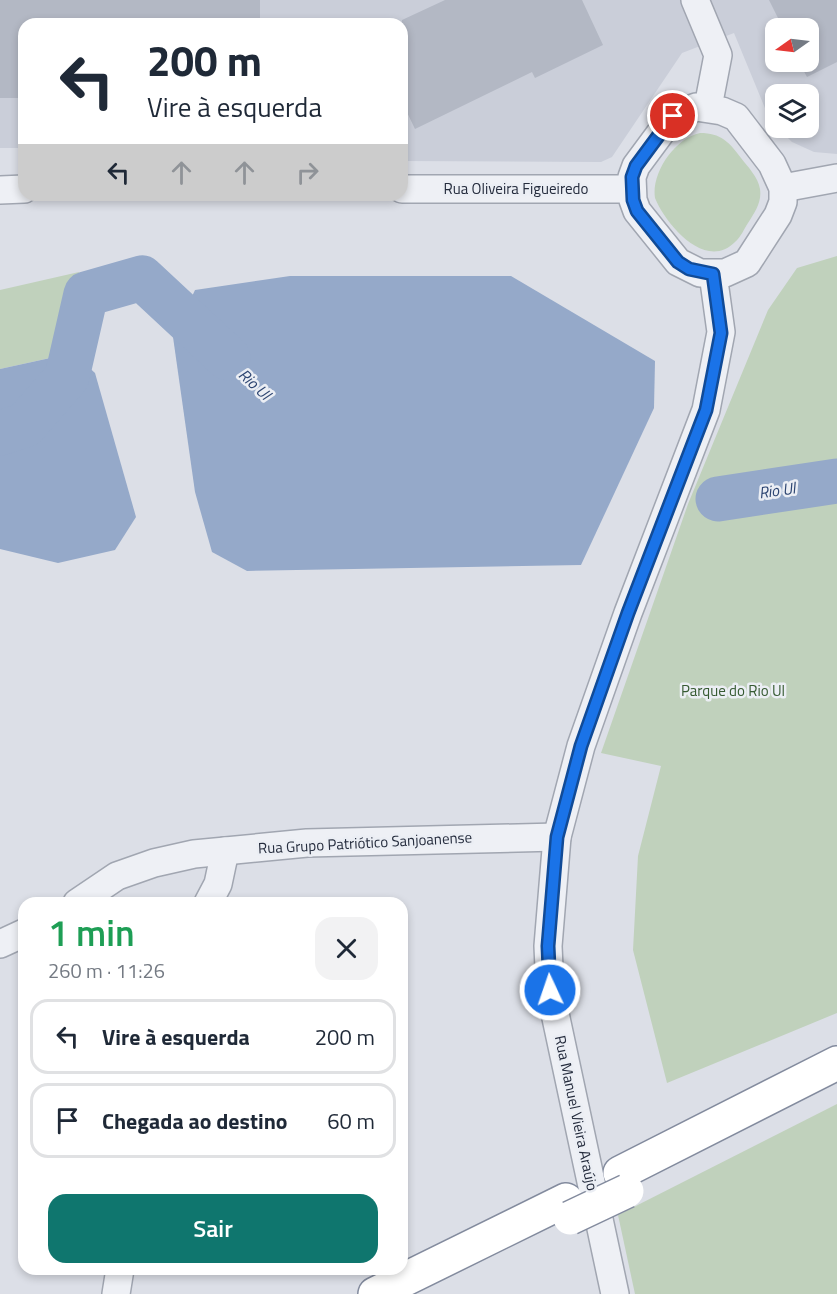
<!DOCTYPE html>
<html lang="pt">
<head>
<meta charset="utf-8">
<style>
  :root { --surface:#fff; --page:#f2f2f3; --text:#1f2937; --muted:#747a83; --line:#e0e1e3; --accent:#0f766e }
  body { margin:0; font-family:"Titillium Web",sans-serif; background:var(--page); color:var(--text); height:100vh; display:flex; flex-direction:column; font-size:22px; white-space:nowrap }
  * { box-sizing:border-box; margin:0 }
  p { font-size:20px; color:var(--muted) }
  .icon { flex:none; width:33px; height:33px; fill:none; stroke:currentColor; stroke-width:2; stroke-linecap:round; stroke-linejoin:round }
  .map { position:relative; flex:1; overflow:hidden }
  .side { position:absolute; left:18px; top:897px; width:390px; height:378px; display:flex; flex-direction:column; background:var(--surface); border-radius:18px; box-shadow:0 3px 9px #0003 }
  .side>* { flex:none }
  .top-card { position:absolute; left:18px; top:18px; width:390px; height:183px; border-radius:18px; box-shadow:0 3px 9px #0003; background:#fff; color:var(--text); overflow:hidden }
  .needle { width:39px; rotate:256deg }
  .controls { position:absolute; left:765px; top:18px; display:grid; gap:12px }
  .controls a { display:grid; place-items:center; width:54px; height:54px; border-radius:12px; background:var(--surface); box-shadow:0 3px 9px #0003; font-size:30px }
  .pin { position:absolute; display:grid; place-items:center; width:51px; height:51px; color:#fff; margin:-26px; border:3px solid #fff; border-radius:50%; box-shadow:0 2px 6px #0007 }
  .me { position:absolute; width:66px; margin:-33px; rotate:357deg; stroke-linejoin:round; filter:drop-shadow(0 0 4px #0008) }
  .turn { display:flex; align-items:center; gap:21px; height:126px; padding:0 30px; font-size:27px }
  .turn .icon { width:78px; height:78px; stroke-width:2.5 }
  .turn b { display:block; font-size:42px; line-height:51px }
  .lanes { display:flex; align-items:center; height:57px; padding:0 30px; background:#0003; justify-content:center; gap:30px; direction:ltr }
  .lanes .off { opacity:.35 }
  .round { display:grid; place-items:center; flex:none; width:63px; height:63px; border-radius:18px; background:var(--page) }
  .summary { display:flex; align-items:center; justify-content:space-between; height:102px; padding:0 30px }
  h1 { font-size:36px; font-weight:600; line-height:45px; color:#1e9e55 }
  .action { display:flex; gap:12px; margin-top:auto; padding:12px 30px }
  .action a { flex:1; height:69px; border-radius:18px; background:var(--accent); color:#fff; font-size:24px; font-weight:600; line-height:69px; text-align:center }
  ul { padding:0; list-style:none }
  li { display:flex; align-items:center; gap:18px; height:75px; margin:0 12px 9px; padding:0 18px; border:3px solid var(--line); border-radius:18px }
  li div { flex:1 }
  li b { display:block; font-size:22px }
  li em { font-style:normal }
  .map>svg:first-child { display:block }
</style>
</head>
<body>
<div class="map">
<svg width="837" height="1294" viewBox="0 0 837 1294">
  <rect width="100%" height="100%" fill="#dcdfe7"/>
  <path fill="#caced9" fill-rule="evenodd" d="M 0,0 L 837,0 L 837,154 L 814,152 L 792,142 L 778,128 L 808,128 L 808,94 L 776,94 L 775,124 L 767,113 L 734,33 L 682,53 L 612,157 L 601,162 L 402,161 L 402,24 L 24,24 L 24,148 L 0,148 ZM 776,28 L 808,28 L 808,62 L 776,62 Z"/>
  <g fill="#c0d1bc">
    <path d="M 700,133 C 721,133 729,142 741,158 C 748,167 758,177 760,189 C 762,202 755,212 748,223 C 744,229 741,237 735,242 C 705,272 665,223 655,198 C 651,173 675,138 700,133 Z"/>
    <path d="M 837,256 L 837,1013 L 667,1083 L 633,950 L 638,856 L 661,766 L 601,753 L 688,504 L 768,310 L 797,268 Z"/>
    <path d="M 79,272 L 68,354 L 0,369 L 0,290 Z"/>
    <path d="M 837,1104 L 837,1294 L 635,1294 L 618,1215 Z"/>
  </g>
  <g fill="#95a9c9">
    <path d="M 290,276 L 511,276 L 655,361 L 654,408 L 581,565 L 247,571 L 212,552 L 195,492 L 173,337 L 195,290 Z"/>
    <path d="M 73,353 L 95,373 L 136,517 L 115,550 L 58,563 L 0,549 L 0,369 Z"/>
  </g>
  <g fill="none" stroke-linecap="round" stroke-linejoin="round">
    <g stroke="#95a9c9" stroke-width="45">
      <path d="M 0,433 L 25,425 L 67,377 L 86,294 L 142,278 L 228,358"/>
      <path d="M 718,499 L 837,481"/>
    </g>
  </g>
  <g fill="#b3b8c4">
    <path d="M 0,0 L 260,0 L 260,24 L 24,24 L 24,98 L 0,98 Z"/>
    <path d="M 445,0 L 582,0 L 603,45 L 535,78 L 532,72 L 415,129 L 402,102 L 402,20 Z"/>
    <path d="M 769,0 L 837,0 L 837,62 L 807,77 L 799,62 L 808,62 L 808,28 L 783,28 Z"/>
  </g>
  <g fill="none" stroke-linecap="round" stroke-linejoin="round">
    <defs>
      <g id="minor">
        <path d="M 695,0 L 718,55 L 708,107"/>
        <path d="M 696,107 L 722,111 L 736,117 L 772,164 L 783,188 L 783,202 L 778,215 L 747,263 L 725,273 L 700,273 L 678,262 L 637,211 L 633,200 L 632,177 L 636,166 L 673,116 Z"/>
        <path d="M 783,188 L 837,178"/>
        <path d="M 402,189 L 631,189"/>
        <path d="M 0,190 L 24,189"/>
        <path d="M 77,903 L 117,876 L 154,863 L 194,854 L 307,843 L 557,837"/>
        <path d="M 208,903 L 218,884 L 225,851"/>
        <path d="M 0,944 L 24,933"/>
        <path d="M 116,1294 L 120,1269"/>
        <path d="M 615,1294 L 550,990 L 548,946 L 557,837 L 581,746 L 628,613 L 706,410 L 721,332 L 713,274"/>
      </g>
      <g id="trunk">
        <path d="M 620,1173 L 837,1063"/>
        <path d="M 375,1294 L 566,1200"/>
      </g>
    </defs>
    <use href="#minor" stroke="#a1a6b1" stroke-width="30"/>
    <use href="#trunk" stroke="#838b9e" stroke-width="36"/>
    <use href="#minor" stroke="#eef0f5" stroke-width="27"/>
    <use href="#trunk" stroke="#fff" stroke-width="33"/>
    <defs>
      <path id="trunk-bridge" d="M 570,1218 L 627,1191"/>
    </defs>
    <use href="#trunk-bridge" stroke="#838b9e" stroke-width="36" stroke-linecap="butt"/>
    <use href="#trunk-bridge" stroke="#fff" stroke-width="33"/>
  </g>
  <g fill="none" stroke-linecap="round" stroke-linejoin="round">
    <defs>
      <path id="route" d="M 550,990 L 548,946 L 557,837 L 581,746 L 628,613 L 706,410 L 721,333 L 713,274 L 689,269 L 678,262 L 637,211 L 633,200 L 632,177 L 636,166 L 673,116"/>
    </defs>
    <use href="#route" stroke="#114b97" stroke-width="15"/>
    <use href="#route" stroke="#1a73e8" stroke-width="10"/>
  </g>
  <g text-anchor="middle" stroke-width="5" stroke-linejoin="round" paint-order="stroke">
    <g font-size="15" fill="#252c3d" stroke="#ebeef4">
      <text x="516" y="194">Rua Oliveira Figueiredo</text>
      <text transform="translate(365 843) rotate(-3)" y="5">Rua Grupo Patriótico Sanjoanense</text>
      <text transform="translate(576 1113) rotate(78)" y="5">Rua Manuel Vieira Araújo</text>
    </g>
    <g font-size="15" fill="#365a32" stroke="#ebeef4">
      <text x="733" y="696">Parque do Rio Ul</text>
    </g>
    <g font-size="16" font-style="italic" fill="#2e4672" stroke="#ebeef4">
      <text transform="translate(255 384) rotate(43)" y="6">Rio Ul</text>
      <text transform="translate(777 490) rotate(-8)" y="6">Rio Ul</text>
    </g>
  </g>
</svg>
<div class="controls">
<a><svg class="needle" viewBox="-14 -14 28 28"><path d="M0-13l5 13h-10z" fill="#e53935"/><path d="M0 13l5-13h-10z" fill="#747a83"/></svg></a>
<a><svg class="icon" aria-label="layers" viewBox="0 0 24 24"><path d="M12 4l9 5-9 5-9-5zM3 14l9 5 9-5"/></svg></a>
</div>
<div class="pin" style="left:673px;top:116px;background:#d93025"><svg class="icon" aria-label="arrive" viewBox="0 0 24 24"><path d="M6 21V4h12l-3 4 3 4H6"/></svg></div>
<svg class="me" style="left:550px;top:990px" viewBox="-20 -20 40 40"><circle r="17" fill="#1a73e8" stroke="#fff" stroke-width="3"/><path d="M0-11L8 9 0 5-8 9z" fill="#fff"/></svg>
<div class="top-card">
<div class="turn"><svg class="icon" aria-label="left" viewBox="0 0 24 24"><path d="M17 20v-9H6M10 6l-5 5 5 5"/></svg><div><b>200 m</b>Vire à esquerda</div></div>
<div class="lanes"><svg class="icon" aria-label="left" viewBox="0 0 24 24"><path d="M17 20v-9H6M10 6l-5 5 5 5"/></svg><svg class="icon off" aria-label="ahead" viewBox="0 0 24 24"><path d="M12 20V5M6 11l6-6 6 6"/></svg><svg class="icon off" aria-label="ahead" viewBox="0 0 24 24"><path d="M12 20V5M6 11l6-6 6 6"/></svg><svg class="icon off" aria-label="right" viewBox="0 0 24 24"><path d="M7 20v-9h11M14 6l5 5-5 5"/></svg></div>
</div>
<section class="side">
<div class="summary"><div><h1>1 min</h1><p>260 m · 11:26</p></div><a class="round"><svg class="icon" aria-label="close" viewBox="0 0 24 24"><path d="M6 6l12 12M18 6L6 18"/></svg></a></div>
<ul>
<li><svg class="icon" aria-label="left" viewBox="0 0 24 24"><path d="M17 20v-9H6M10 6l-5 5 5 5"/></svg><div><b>Vire à esquerda</b></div><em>200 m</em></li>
<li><svg class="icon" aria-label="arrive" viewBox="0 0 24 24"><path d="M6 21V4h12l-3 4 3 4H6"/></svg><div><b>Chegada ao destino</b></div><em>60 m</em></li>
</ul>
<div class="action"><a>Sair</a></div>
</section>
</div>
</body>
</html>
